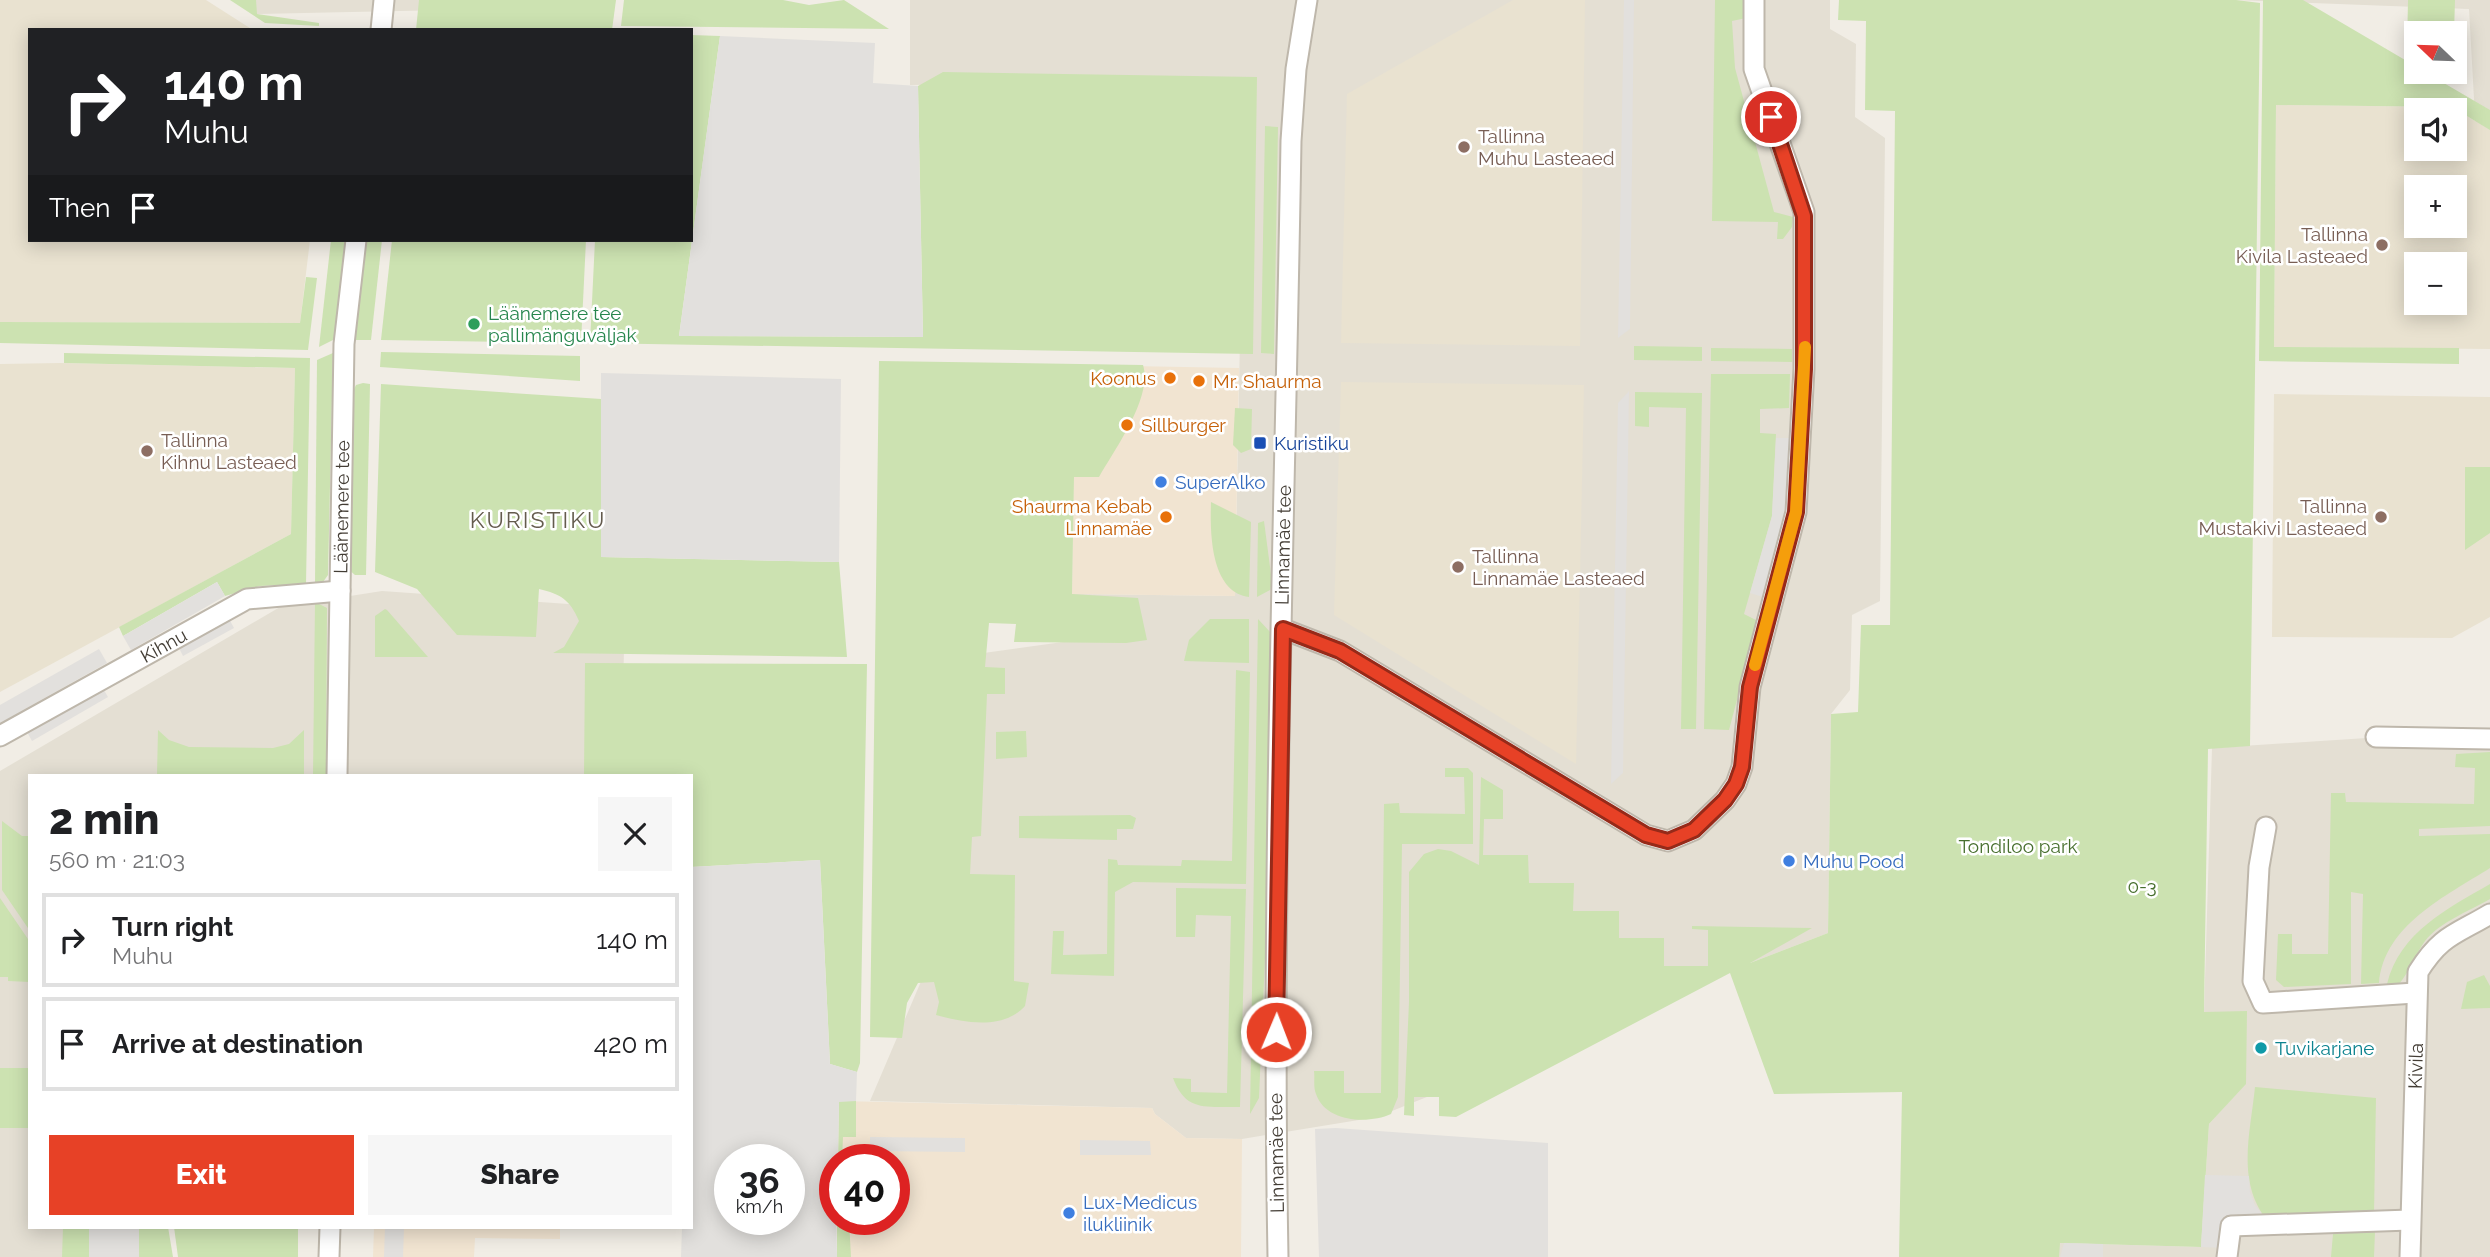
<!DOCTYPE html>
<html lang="en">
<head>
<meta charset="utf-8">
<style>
  :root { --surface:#fff; --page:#f6f6f6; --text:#202124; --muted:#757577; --line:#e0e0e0; --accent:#e74126 }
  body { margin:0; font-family:Raleway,sans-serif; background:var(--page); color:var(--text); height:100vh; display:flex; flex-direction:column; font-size:26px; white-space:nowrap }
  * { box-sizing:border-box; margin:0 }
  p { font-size:23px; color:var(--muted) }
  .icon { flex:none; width:38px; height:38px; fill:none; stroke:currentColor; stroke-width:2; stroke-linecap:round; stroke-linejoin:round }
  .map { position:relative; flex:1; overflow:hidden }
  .details { position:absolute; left:28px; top:774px; width:665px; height:455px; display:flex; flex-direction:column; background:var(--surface); border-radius:0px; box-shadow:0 4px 18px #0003 }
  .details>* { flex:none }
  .hud { position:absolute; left:28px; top:28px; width:665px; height:214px; border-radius:0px; box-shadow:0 4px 18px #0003; background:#202124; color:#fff; overflow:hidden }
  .needle { width:46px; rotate:293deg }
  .tools { position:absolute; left:2404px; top:21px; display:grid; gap:14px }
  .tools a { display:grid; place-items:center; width:63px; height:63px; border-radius:0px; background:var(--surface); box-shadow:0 4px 18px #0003; font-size:35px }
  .speed { position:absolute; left:714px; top:1144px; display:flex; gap:14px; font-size:35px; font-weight:700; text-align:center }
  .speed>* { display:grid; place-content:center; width:91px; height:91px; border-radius:50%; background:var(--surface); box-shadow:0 4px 18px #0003; line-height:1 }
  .speed small { font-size:18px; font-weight:400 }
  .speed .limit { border:10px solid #d22; background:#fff; color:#111 }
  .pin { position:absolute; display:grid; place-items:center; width:60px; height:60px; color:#fff; margin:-30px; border:4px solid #fff; border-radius:50%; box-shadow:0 2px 7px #0007 }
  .me { position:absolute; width:77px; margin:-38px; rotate:1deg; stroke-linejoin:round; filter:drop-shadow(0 0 5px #0008) }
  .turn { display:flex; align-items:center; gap:24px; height:147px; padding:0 21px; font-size:32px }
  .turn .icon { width:91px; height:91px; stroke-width:2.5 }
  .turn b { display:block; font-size:49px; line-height:60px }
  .then { display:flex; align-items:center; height:66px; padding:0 21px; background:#0003; gap:14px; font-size:26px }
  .round { display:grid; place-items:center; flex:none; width:74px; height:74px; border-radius:0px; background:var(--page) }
  .overview { display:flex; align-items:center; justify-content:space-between; height:119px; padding:0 21px }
  h1 { font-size:42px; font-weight:800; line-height:52px }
  .button { display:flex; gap:14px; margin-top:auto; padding:14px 21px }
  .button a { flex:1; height:80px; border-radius:0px; background:var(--accent); color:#fff; font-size:28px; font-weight:800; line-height:80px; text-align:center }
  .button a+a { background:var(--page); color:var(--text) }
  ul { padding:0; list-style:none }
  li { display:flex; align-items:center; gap:21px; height:94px; margin:0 14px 10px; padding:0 7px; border:4px solid var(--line); border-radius:0px }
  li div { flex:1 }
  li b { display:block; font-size:26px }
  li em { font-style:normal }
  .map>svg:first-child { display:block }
</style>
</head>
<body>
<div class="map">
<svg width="2490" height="1257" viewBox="0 0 2490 1257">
  <rect width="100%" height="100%" fill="#f1ede5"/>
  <g fill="#e4dfd3">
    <path d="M 237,0 L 475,0 L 448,10 L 256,14 Z"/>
    <path d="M 910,0 L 1830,0 L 1830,29 L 1856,44 L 1855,117 L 1885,138 L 1880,601 L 1852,615 L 1850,690 L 1831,714 L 1828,933 L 1729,971 L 1694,990 L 1377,1117 L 1242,1139 L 1186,1138 L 1155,1114 L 1152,1108 L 870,1101 L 960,890 L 962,656 L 1070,641 L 1072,594 L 1235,596 L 1245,81 L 910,85 Z"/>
    <path d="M 2236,0 L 2490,0 L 2490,135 L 2476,135 L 2469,9 Z"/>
    <path d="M 382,591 L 625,608 L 621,775 L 30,775 L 30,1227 L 92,1227 L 91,1257 L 0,1257 L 0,771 L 280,607 Z"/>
    <path d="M 2490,730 L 2490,1257 L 2059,1257 L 2059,1243 L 2201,1247 L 2209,1124 L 2246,1083 L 2204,1013 L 2212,748 Z"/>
  </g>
  <g fill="#f1e4d1">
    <path d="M 1075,365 L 1239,368 L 1235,596 L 1072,594 Z"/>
    <path d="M 839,1101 L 1152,1108 L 1155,1114 L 1186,1138 L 1242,1139 L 1241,1257 L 837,1257 L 837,1220 L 894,1220 L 894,1160 L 838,1160 Z"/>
    <path d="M 374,1227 L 560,1227 L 560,1239 L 475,1238 L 474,1257 L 373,1257 Z"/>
  </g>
  <g fill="#e9e2d0" fill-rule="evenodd">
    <path d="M 0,0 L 206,0 L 253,30 L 30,30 L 30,240 L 310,240 L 300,323 L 0,322 Z"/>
    <path d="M 1513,0 L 1585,0 L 1580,346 L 1341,343 L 1347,94 Z"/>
    <path d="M 2276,105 L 2452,107 L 2490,130 L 2490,349 L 2274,347 ZM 2417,110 L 2455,110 L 2455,149 L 2417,149 ZM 2417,187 L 2455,187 L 2455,226 L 2417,226 ZM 2417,264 L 2455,264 L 2455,303 L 2417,303 Z"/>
    <path d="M 60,363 L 295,368 L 291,534 L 0,692 L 0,364 Z"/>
    <path d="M 1341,382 L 1584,385 L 1576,764 L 1334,615 Z"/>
    <path d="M 2274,394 L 2490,397 L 2490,617 L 2452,638 L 2272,637 Z"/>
  </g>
  <g fill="#cce2b1">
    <path d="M 230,0 L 256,0 L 257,14 L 319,23 L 319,26 L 265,23 Z"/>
    <path d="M 419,0 L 616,0 L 612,30 L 416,30 Z"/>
    <path d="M 624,0 L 783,0 L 809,5 L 844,0 L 889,29 L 621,26 Z"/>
    <path d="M 1715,0 L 1745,0 L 1746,18 L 1732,21 L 1735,68 L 1774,212 L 1793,217 L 1792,227 L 1783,239 L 1777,239 L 1778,222 L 1712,221 Z"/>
    <path d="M 1839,0 L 2236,0 L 2260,3 L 2250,746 L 2208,749 L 2204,1012 L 2247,1011 L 2246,1084 L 2209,1124 L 2201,1247 L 2060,1243 L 2059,1257 L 1899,1257 L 1902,1092 L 1774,1094 L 1730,973 L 1456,1117 L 1439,1116 L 1439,1097 L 1414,1097 L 1414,1116 L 1404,1115 L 1409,1002 L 1409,872 L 1424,854 L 1438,849 L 1451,851 L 1479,865 L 1481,777 L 1503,790 L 1503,819 L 1484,819 L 1483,855 L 1528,855 L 1529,883 L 1574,883 L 1573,911 L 1619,911 L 1619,938 L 1664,938 L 1664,966 L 1708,966 L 1708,930 L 1692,929 L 1692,926 L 1812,928 L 1750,963 L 1828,933 L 1831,714 L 1858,712 L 1861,625 L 1890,625 L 1895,111 L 1865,110 L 1866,21 L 1838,20 Z"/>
    <path d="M 2263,0 L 2303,0 L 2417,67 L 2417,72 L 2425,72 L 2490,110 L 2490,130 L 2452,107 L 2276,105 L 2274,347 L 2459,348 L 2459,364 L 2259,361 Z"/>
    <path d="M 2408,0 L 2455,0 L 2454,33 L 2417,33 L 2417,56 L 2407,50 Z"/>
    <path d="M 691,35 L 720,36 L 679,336 L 923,337 L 918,86 L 943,72 L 1257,77 L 1253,354 L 590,343 L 595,240 L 691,240 Z"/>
    <path d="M 1265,126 L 1278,127 L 1274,354 L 1261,353 Z"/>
    <path d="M 331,240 L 346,240 L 335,339 L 319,347 Z"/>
    <path d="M 365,240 L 382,240 L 371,340 L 354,340 Z"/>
    <path d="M 392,240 L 586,240 L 581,343 L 381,340 Z"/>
    <path d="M 306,277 L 317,278 L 308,350 L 0,343 L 0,322 L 300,323 Z"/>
    <path d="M 1634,346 L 1702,347 L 1702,361 L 1634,360 Z"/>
    <path d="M 1711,348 L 1792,349 L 1792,362 L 1711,361 Z"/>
    <path d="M 381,352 L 580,356 L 580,381 L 380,367 Z"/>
    <path d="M 64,353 L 310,358 L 306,584 L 260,586 L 225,596 L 217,582 L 123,636 L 119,627 L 291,534 L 295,368 L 64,363 Z"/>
    <path d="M 333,353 L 328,575 L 323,582 L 315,583 L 317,360 Z"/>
    <path d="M 879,361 L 1143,365 C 1153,397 1115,449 1099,477 L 1074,477 L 1072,594 L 1138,598 L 1147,640 L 1126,643 L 1014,642 L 1016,624 L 989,623 L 985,667 L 1005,668 L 1005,694 L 987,694 L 981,836 L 972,837 L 970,874 L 1015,875 L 1014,981 L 1029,983 L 1025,1006 C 1003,1030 965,1023 936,1015 L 939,1002 L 934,982 L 918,983 L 907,1003 L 902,1038 L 870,1037 Z"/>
    <path d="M 1711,374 L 1790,374 L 1789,408 L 1760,409 L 1760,433 L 1776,434 L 1772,516 L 1744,614 L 1758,621 L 1729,730 L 1704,729 Z"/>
    <path d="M 363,383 L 370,384 L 366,575 L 355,575 L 348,569 L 353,391 L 356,385 Z"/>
    <path d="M 381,384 L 601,399 L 601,557 L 839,562 L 847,657 L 553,653 L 564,647 L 579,621 C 570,600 561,594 539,589 L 536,637 L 457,635 L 417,589 L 375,572 Z"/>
    <path d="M 1635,392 L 1702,393 L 1696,729 L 1681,729 L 1686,408 L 1649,407 L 1649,427 L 1635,426 Z"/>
    <path d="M 1235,408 L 1252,409 L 1251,449 L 1241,453 L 1233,445 Z"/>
    <path d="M 2465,467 L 2490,467 L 2490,533 L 2465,550 Z"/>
    <path d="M 1211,502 L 1251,522 L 1249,597 C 1210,592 1210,532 1211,502 Z"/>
    <path d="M 1264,521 L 1272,582 L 1270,590 L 1257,597 L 1258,523 Z"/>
    <path d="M 315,602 L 327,608 L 326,775 L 313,775 Z"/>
    <path d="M 385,609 L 387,610 L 428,657 L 375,657 L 375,616 Z"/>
    <path d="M 1210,619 L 1249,619 L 1249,663 L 1184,661 L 1189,640 Z"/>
    <path d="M 1258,619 L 1271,633 L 1267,911 L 1259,1098 L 1250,1114 Z"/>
    <path d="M 585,663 L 867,664 L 860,1063 L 857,1072 L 830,1064 L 820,860 L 691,867 L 691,775 L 584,775 Z"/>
    <path d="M 1236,670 L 1250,672 L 1246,884 L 1133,882 L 1115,892 L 1114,976 L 1051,974 L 1053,931 L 1064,931 L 1063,955 L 1107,954 L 1108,859 L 1117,860 L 1118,865 L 1181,866 L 1182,860 L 1232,861 Z"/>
    <path d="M 158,730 L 169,740 L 189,747 L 273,748 L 289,744 L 304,730 L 304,775 L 157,775 Z"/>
    <path d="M 1026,731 L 1027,757 L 996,759 L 996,732 Z"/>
    <path d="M 2490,752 L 2490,826 L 2419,829 L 2419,836 L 2490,834 L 2490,868 C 2446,896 2384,925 2379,983 L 2361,984 L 2363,894 L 2351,892 L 2351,984 L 2284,987 L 2276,980 L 2278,934 L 2292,934 L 2292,954 L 2328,954 L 2331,793 L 2345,793 L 2346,802 L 2474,804 L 2475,768 L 2455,767 L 2456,754 Z"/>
    <path d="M 1445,768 L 1468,768 L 1473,773 L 1473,844 L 1402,844 L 1398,1097 L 1391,1114 C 1369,1124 1326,1123 1316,1094 C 1313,1087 1315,1078 1314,1071 L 1344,1071 L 1344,1093 L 1381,1093 L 1384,804 L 1399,803 L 1400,813 L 1465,814 L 1464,777 L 1445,777 Z"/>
    <path d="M 1130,815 L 1136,818 L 1133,829 L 1117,829 L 1117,840 L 1019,838 L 1019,816 Z"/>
    <path d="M 2,821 L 22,836 L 30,836 L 30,931 L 2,890 Z"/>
    <path d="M 2490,884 L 2490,899 C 2469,911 2440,922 2425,941 C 2415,955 2410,971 2399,984 L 2387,984 C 2400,932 2447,909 2490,884 Z"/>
    <path d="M 1176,888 L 1246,889 L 1240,1107 C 1207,1106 1186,1113 1173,1078 L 1191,1079 L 1191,1092 L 1227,1093 L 1231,916 L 1196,915 L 1195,937 L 1176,937 Z"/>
    <path d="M 0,898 L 30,942 L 30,982 L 8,981 L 8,977 L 0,977 Z"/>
    <path d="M 2484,975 L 2490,986 L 2490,1008 L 2461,1009 L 2467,982 Z"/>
    <rect x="0" y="1068" width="30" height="60"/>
    <path d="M 2255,1087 L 2376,1098 L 2374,1214 L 2271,1225 C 2235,1185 2250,1136 2255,1087 Z"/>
    <path d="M 839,1101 L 856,1101 L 856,1137 L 843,1137 L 842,1160 L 838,1160 Z"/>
    <path d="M 837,1220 L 849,1220 L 851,1257 L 837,1257 Z"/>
    <path d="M 63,1227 L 90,1227 L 89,1257 L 62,1257 Z"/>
    <path d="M 129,1227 L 168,1227 L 173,1257 L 139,1257 L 139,1228 Z"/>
    <path d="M 174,1227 L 298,1227 L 298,1257 L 178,1257 Z"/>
    <path d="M 2375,1231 L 2374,1257 L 2331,1257 L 2333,1234 Z"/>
  </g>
  <g fill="#e2e0dd" fill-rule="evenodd">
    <path d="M 1624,0 L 1634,0 L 1630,329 L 1618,338 Z"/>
    <path d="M 720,36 L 875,43 L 873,83 L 918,86 L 923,337 L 679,336 Z"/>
    <path d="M 601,373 L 841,379 L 839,562 L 601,557 Z"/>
    <path d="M 1629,391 L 1623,773 L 1611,784 L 1618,403 Z"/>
    <path d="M 1776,438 L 1791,438 L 1787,504 L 1763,597 L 1750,593 L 1772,516 Z"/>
    <path d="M 217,582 L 225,596 L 131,650 L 123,636 Z"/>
    <path d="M 228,617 L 234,628 L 183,656 L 177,644 Z"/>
    <path d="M 99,649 L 107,663 L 0,723 L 0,705 Z"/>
    <path d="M 102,687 L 108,697 L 32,741 L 26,730 Z"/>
    <path d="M 820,860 L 830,1064 L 857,1072 L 856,1101 L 839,1102 L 838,1160 L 835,1160 L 837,1257 L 681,1257 L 682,1227 L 691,1227 L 691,867 ZM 789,1160 L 789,1220 L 730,1220 L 730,1160 Z"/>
    <path d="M 1336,1128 L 1548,1143 L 1548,1257 L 1319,1257 L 1315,1129 Z"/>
    <path d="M 870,1137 L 965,1138 L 965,1152 L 870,1151 Z"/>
    <path d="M 1080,1140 L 1150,1141 L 1151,1155 L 1080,1155 Z"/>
    <path d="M 2205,1175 L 2249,1176 L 2250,1192 L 2255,1205 L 2271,1225 L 2231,1226 L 2226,1248 L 2201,1247 Z"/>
    <rect x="89" y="1227" width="50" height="30"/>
    <path d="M 385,1227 L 404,1227 L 403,1257 L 384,1257 Z"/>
    <path d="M 2064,1243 L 2103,1244 L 2103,1257 L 2060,1257 Z"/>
  </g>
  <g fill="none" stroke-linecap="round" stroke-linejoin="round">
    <defs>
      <g id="minor">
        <path d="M 381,30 L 384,0"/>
        <path d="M 1283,629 L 1340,651 L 1646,835 L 1668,841 L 1694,830 L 1725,800 L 1736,784 L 1742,767 L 1750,687 L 1796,512 L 1804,369 L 1804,212 L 1754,69 L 1754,0"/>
        <path id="s1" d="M 0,736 L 247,599 L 340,591"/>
        <path d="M 2376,737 L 2490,739"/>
        <path id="s2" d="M 337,775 L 344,344 L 356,240"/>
        <path d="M 2266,827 L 2259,867 L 2253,981 L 2263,1003 L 2415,993"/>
        <path d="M 329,1257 L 330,1227"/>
        <path id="s3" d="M 1278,1257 C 1271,885 1285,513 1291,141 L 1296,69 L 1307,0"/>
        <path d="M 2227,1257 L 2231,1226 L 2410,1220"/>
        <path id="s4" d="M 2410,1257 L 2418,972 C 2441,935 2455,935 2490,914"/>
      </g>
    </defs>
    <use href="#minor" stroke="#beb7ab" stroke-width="23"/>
    <use href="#minor" stroke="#fff" stroke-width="19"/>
  </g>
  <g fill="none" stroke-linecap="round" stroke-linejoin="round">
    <defs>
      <path id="route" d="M 1276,1032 L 1283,629 L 1340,651 L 1646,835 L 1668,841 L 1694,830 L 1725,800 L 1736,784 L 1742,767 L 1750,687 L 1796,512 L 1804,369 L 1804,216 L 1771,117"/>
    </defs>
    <use href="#route" stroke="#962a19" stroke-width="18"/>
    <use href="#route" stroke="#e74126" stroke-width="12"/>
    <path stroke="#f59e0b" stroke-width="12" d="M 1755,665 L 1796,512 L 1805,347"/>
  </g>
  <g fill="#8d6e63" stroke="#fff" stroke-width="2.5">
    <circle cx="1464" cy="147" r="7"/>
    <circle cx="2382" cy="245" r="7"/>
    <circle cx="147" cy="451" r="7"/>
    <circle cx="2381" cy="517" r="7"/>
    <circle cx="1458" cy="567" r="7"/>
  </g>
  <circle fill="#2e9e5b" stroke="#fff" stroke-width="2.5" cx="474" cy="324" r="7"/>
  <g fill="#e8710a" stroke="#fff" stroke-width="2.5">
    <circle cx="1170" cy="378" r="7"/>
    <circle cx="1199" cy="381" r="7"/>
    <circle cx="1127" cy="425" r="7"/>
    <circle cx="1166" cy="517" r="7"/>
  </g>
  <rect fill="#1a4fb4" stroke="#fff" stroke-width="2.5" x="1253" y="436" width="14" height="14" rx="3.5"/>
  <g fill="#3f7fe0" stroke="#fff" stroke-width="2.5">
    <circle cx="1161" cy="482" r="7"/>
    <circle cx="1789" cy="861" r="7"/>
    <circle cx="1069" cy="1213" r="7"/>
  </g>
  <circle fill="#0f9aa8" stroke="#fff" stroke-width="2.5" cx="2261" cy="1048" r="7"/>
  <g text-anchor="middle" stroke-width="5" stroke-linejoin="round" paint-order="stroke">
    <g font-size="19" fill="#785e54" stroke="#fff" text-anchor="start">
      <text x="1478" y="143">Tallinna<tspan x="1478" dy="22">Muhu Lasteaed</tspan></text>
      <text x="2368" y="241" text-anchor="end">Tallinna<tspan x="2368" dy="22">Kivila Lasteaed</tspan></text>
      <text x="161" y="447">Tallinna<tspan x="161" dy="22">Kihnu Lasteaed</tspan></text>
      <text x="2367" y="513" text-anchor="end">Tallinna<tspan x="2367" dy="22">Mustakivi Lasteaed</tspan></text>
      <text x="1472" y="563">Tallinna<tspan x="1472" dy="22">Linnamäe Lasteaed</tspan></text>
    </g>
    <g font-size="19" fill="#27864d" stroke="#fff" text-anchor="start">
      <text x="488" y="320">Läänemere tee<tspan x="488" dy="22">pallimänguväljak</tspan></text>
    </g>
    <g font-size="19" fill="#c56008" stroke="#fff" text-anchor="end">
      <text x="1156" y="385">Koonus</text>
      <text x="1213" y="388" text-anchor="start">Mr. Shaurma</text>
      <text x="1141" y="432" text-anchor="start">Sillburger</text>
      <text x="1152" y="513">Shaurma Kebab<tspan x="1152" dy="22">Linnamäe</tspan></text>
    </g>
    <g font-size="19" fill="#164399" stroke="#fff" text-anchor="start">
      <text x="1274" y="450">Kuristiku</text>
    </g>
    <g font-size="19" fill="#366cbe" stroke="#fff" text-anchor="start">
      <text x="1175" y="489">SuperAlko</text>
      <text x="1803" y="868">Muhu Pood</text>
      <text x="1083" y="1209">Lux-Medicus<tspan x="1083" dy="22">ilukliinik</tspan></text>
    </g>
    <g font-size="19" fill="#433d35" stroke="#fff">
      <text dy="7" stroke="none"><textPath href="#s2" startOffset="268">Läänemere tee</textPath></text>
      <text dy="7" stroke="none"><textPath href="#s3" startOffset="712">Linnamäe tee</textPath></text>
      <text dy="7" stroke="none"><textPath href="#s1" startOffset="187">Kihnu</textPath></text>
      <text dy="7" stroke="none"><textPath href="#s4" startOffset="191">Kivila</textPath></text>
      <text transform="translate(1276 1153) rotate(-91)" y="7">Linnamäe tee</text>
    </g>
    <g font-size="19" fill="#476f2e" stroke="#fff">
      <text x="2018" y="853">Tondiloo park</text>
      <text x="2142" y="893">0-3</text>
    </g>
    <g font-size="19" fill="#0d838f" stroke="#fff" text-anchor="start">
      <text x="2275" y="1055">Tuvikarjane</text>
    </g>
    <g font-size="23" letter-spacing="2" fill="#645b4d" stroke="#fff">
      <text x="538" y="528">KURISTIKU</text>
    </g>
  </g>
</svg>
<div class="tools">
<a><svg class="needle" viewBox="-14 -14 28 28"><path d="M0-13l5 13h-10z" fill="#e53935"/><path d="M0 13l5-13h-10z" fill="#757577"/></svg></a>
<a><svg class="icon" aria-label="sound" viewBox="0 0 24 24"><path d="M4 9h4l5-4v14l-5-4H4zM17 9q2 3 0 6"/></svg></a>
<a>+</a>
<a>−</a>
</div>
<div class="speed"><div>36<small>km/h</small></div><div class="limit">40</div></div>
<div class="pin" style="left:1771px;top:117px;background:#d93025"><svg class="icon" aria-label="arrive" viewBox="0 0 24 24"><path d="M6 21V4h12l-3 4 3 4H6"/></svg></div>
<svg class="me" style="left:1276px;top:1032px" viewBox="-20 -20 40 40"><circle r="17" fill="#e74126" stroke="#fff" stroke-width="3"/><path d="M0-11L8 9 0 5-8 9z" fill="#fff"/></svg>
<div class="hud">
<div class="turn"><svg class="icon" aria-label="right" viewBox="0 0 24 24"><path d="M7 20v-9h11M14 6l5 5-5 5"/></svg><div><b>140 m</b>Muhu</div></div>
<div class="then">Then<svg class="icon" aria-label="arrive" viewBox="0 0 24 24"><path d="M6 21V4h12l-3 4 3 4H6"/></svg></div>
</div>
<section class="details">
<div class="overview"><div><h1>2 min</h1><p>560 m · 21:03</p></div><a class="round"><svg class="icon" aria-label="close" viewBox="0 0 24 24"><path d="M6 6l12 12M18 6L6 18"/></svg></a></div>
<ul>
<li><svg class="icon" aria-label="right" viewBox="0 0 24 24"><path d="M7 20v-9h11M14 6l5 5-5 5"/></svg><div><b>Turn right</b><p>Muhu</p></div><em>140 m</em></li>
<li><svg class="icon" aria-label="arrive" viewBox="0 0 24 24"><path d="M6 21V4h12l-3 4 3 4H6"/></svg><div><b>Arrive at destination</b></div><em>420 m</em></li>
</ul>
<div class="button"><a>Exit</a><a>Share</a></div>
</section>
</div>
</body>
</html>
